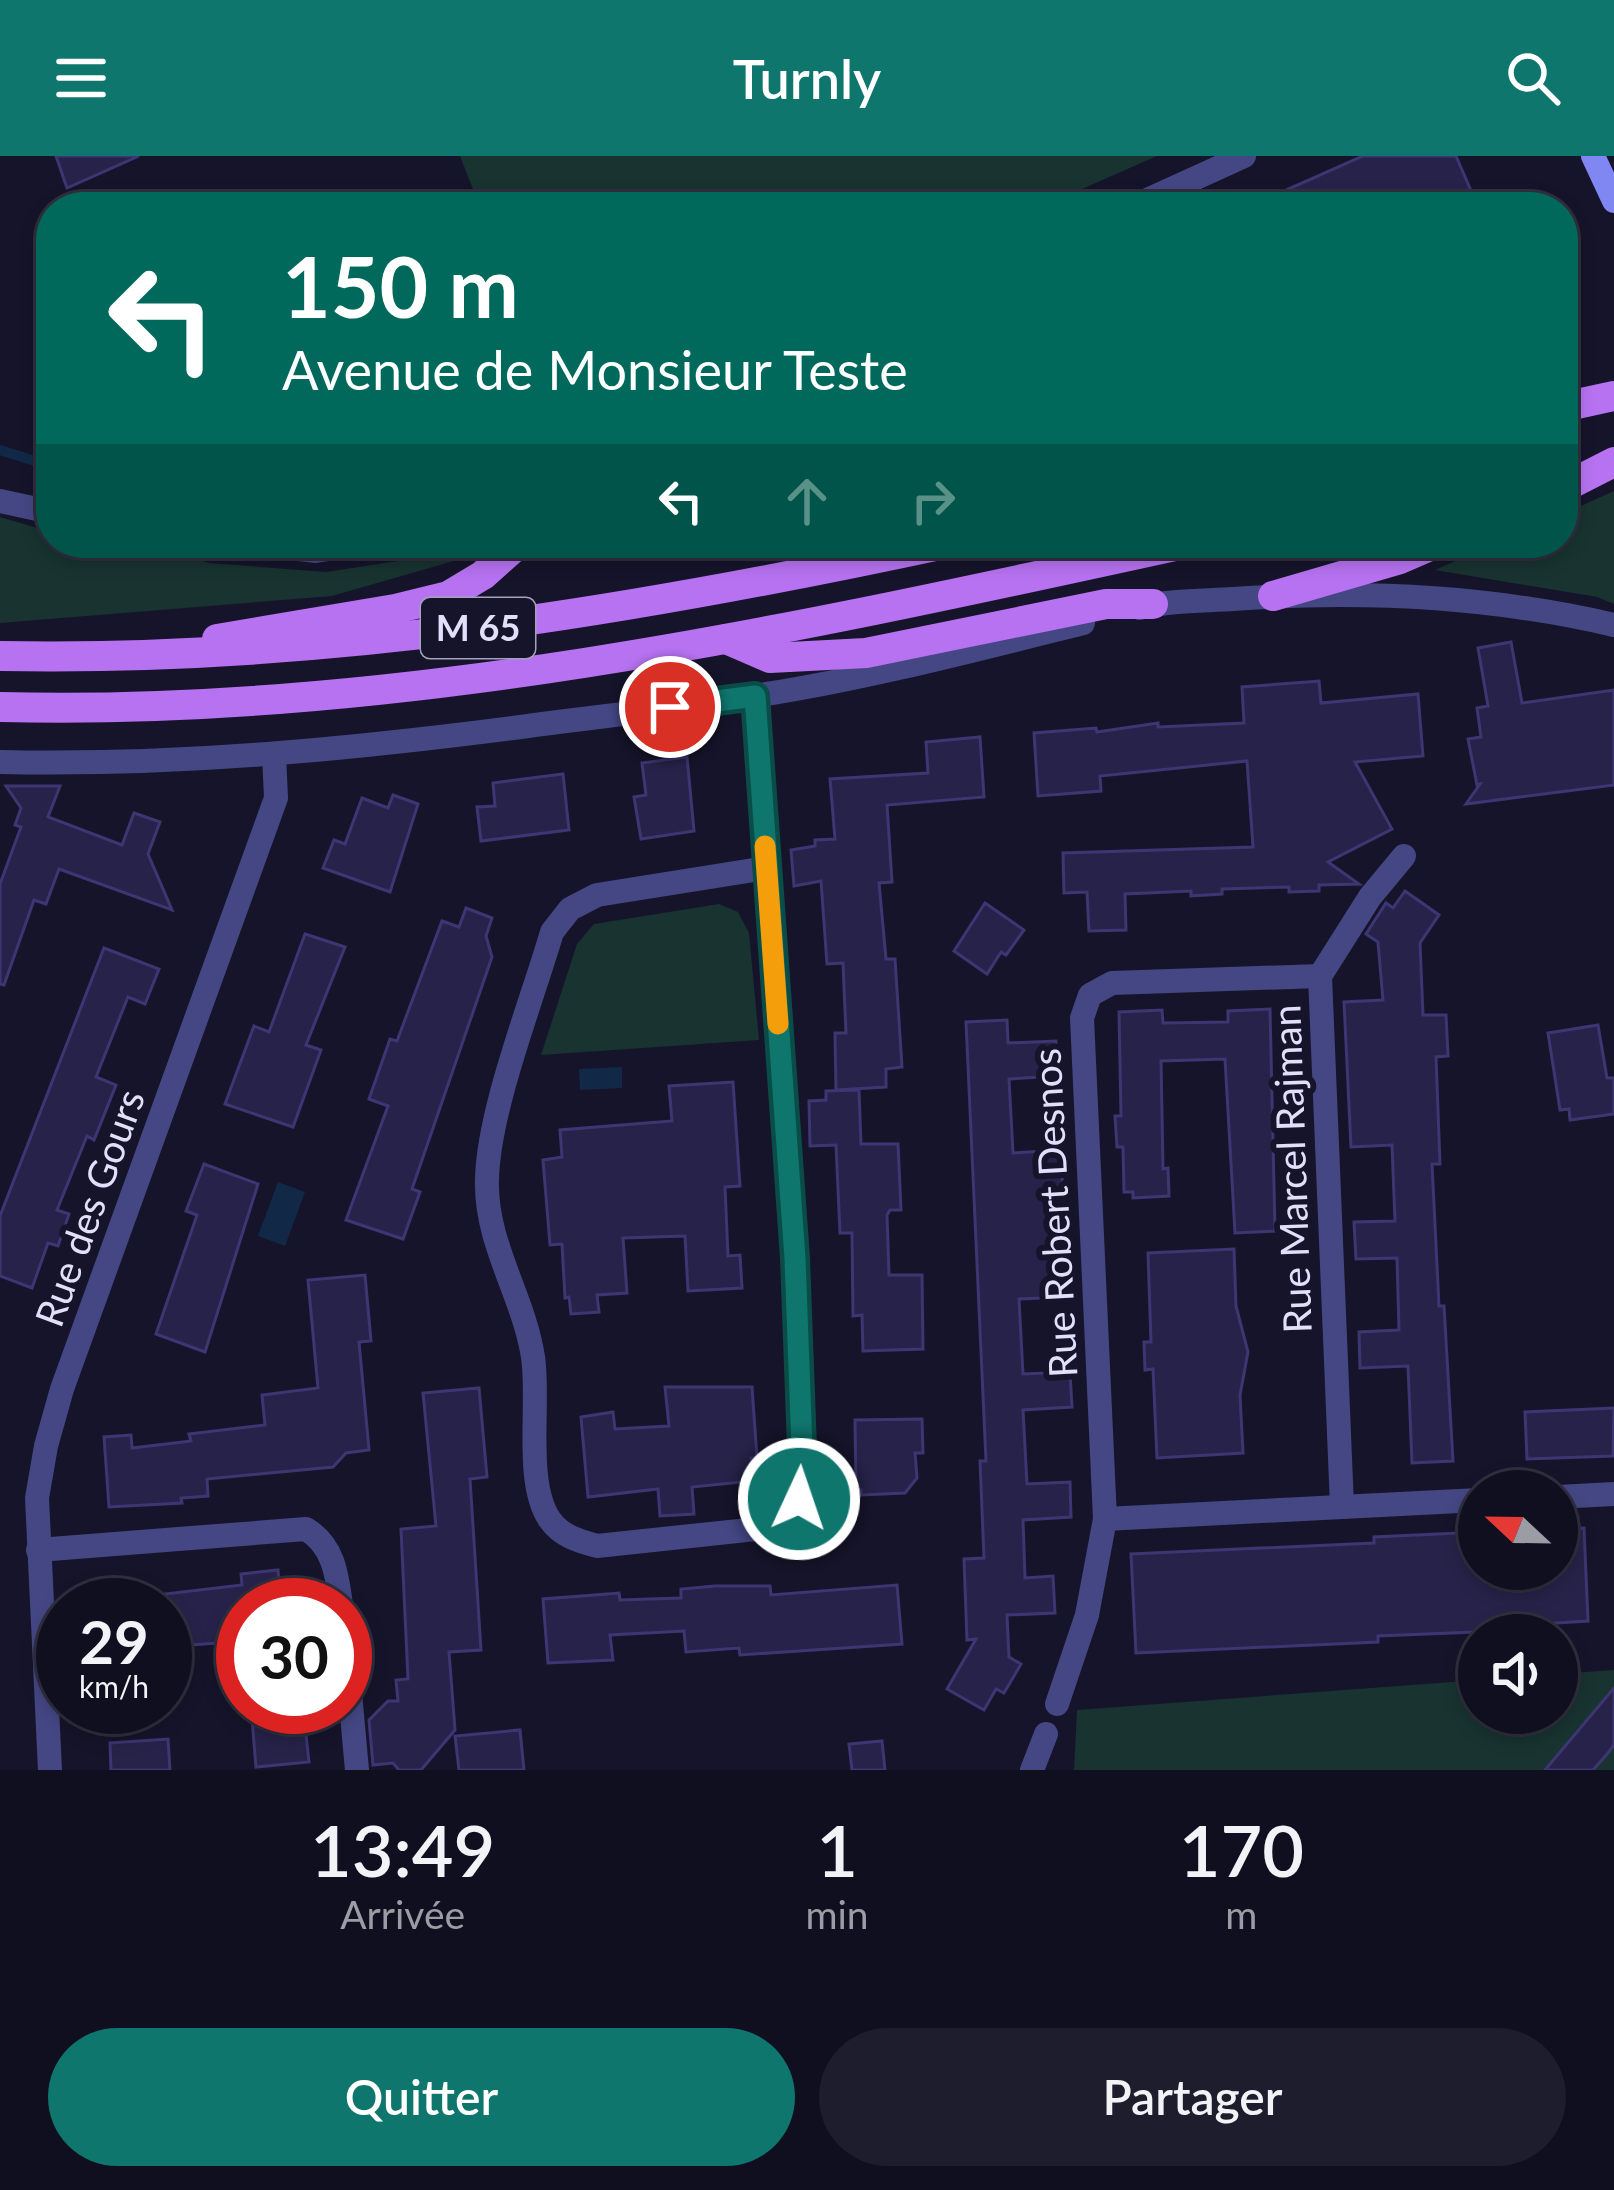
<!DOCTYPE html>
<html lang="fr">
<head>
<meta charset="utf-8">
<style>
  :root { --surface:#100f20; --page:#1e1d2d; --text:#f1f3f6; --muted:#9c9ca5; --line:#302f3e; --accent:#0f766e }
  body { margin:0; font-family:Lato,sans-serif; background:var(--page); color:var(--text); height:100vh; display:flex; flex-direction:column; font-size:45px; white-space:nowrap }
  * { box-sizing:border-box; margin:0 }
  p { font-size:39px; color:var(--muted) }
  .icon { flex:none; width:66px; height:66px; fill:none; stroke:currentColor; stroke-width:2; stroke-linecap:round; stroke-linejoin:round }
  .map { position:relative; height:1614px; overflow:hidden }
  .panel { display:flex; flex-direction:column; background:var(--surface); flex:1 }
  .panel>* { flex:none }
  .guide { position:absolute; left:36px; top:36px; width:1542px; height:366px; border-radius:48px; box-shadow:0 6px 18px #0003,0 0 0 3px var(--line); background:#00695c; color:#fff; overflow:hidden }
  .needle { width:78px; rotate:292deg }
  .controls { position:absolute; left:1458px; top:1314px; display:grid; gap:24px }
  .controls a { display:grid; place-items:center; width:120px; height:120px; border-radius:50%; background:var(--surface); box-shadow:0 6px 18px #0003,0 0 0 3px var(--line); font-size:60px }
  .speed { position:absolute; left:36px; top:1422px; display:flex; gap:24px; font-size:60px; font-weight:700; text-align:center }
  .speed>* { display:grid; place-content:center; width:156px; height:156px; border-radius:50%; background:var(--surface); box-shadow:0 6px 18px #0003,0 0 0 3px var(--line); line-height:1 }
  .speed small { font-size:30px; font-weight:400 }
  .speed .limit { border:18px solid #d22; background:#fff; color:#111 }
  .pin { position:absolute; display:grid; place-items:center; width:102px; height:102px; color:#fff; margin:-51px; border:6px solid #fff; border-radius:50%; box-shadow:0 3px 12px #0007 }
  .me { position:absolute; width:132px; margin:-66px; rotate:3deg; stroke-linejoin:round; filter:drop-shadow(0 0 9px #0008) }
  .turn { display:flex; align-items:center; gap:42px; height:252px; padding:0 48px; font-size:54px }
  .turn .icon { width:156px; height:156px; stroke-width:2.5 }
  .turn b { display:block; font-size:84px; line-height:102px }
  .lanes { display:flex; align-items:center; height:114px; padding:0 48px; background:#0003; justify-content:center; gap:60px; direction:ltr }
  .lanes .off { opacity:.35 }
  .eta { display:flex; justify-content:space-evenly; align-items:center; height:204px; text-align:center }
  .eta b { font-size:72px; font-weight:600; line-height:84px }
  .cta { display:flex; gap:24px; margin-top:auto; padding:24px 48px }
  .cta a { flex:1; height:138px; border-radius:72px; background:var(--accent); color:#fff; font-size:48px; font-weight:600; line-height:138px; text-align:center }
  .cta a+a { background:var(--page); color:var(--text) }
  header { display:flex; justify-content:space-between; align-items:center; height:156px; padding:0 48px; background:var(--accent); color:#fff; font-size:54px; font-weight:600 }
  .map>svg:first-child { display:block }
</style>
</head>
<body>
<header><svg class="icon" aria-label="menu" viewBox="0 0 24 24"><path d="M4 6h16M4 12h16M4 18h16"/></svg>Turnly<svg class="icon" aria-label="search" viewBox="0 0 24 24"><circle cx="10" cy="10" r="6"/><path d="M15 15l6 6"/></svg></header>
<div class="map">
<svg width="1614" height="1614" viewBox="0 0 1614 1614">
  <rect width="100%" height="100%" fill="#16142a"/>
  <g fill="#183330">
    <path d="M 460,0 L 1157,0 L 1041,51 L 480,51 Z"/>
    <path d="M 1614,335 L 1614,448 L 1597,441 L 1435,414 L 1496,387 L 1563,387 L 1563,358 Z"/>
    <path d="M 0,361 L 51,376 L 51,387 L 131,387 L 153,389 L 209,407 L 326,416 L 418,402 L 450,387 L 492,387 L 478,398 L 332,440 L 0,467 Z"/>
    <path d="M 719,748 L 738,756 L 749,777 L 759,884 L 541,899 L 577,788 L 594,768 Z"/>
    <path d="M 1614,1514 L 1614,1614 L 1074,1614 L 1077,1554 L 1479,1524 L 1479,1557 L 1557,1557 L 1557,1518 Z"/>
  </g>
  <g fill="#112946">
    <path d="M 622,911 L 622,932 L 580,934 L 579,913 Z"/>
    <path d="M 278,1026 L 305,1036 L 285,1090 L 258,1080 Z"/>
  </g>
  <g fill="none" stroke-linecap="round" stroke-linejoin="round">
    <path stroke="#112946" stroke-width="10" d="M 0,294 L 51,310"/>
  </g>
  <g fill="#272249" stroke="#3d3673" stroke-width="3">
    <path d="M 56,0 L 139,0 L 67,32 Z"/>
    <path d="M 1363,0 L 1456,0 L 1478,51 L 1248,51 Z"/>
    <path d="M 1511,486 L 1522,547 L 1614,534 L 1614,629 L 1466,648 L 1480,628 L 1477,629 L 1468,583 L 1481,581 L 1477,552 L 1488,550 L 1478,492 Z"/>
    <path d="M 1319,525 L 1321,547 L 1418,538 L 1423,600 L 1355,606 L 1392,673 L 1328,706 L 1359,728 L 1319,729 L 1319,735 L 1289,736 L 1289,731 L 1222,733 L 1222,738 L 1191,740 L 1191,735 L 1125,738 L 1126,774 L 1089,775 L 1087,736 L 1064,737 L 1063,697 L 1253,691 L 1247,605 L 1100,620 L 1101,635 L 1038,640 L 1034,577 L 1096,572 L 1097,576 L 1158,567 L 1158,571 L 1244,567 L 1242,531 Z"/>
    <path d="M 980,581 L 984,641 L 887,649 L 892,726 L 879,727 L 886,803 L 895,803 L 902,911 L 886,913 L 886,931 L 836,934 L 835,877 L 846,877 L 843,807 L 827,808 L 821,725 L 794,730 L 791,694 L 815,690 L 815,684 L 835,683 L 830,623 L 928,617 L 926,586 Z"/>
    <path d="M 687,601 L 694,675 L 641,683 L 634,641 L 646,639 L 642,607 Z"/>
    <path d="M 563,618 L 569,674 L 481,685 L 477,651 L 495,650 L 493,627 Z"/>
    <path d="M 6,630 L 60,630 L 48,661 L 122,689 L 134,657 L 160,666 L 148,698 L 172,754 L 59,713 L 46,748 L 34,744 L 4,829 L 0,828 L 0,728 L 21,671 L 15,669 L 21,652 Z"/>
    <path d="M 393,639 L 418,648 L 390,736 L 323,712 L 334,684 L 345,688 L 362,642 L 388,652 Z"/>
    <path d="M 1405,735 L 1439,759 L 1420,787 L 1423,859 L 1446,859 L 1448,900 L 1436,901 L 1440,1008 L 1432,1008 L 1439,1150 L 1444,1150 L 1453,1305 L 1412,1307 L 1408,1210 L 1360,1212 L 1359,1176 L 1399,1174 L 1397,1102 L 1356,1103 L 1354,1066 L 1395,1065 L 1392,989 L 1351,991 L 1344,846 L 1383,844 L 1378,786 L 1366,778 L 1386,747 L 1393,752 Z"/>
    <path d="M 985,747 L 1024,774 L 1006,799 L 1001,796 L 987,818 L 954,795 Z"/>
    <path d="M 466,752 L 492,762 L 486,780 L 492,801 L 412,1033 L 420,1036 L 403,1083 L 346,1064 L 388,950 L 369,943 L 390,883 L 397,885 L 442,765 L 459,771 Z"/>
    <path d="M 305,778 L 345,791 L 306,889 L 321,894 L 293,971 L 225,948 L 254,870 L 269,876 Z"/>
    <path d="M 104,792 L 159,813 L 145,848 L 128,841 L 96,921 L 116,929 L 94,984 L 87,980 L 57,1054 L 69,1058 L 58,1090 L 48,1087 L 32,1132 L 0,1120 L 0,1060 Z"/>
    <path d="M 1270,853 L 1275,1075 L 1235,1077 L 1225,903 L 1161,905 L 1163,1013 L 1168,1012 L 1169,1040 L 1133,1042 L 1133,1036 L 1124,1036 L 1123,991 L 1117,991 L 1115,960 L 1121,960 L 1119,856 L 1162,854 L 1163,867 L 1228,866 L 1228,855 Z"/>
    <path d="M 1007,864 L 1008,887 L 1056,885 L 1057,920 L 1009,923 L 1013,997 L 1061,994 L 1067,1141 L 1019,1143 L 1023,1218 L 1070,1216 L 1071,1234 L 1072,1251 L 1023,1254 L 1027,1328 L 1070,1326 L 1071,1361 L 1023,1364 L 1025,1422 L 1053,1420 L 1055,1457 L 1007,1459 L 1009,1501 L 1021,1508 L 1004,1537 L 996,1533 L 984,1554 L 947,1533 L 976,1483 L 967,1484 L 964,1403 L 984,1402 L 980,1305 L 986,1305 L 966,866 Z"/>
    <path d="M 1598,869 L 1607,922 L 1614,922 L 1614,958 L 1570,964 L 1569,953 L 1560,954 L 1548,877 Z"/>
    <path d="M 733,926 L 740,1030 L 725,1031 L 728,1100 L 740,1099 L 742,1132 L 688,1135 L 685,1080 L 623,1082 L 627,1137 L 597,1139 L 599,1156 L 571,1158 L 569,1141 L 565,1142 L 562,1088 L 550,1089 L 543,1004 L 562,1001 L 560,974 L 672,965 L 669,930 Z"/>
    <path d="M 859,934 L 861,988 L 898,988 L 901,1054 L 890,1054 L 887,1059 L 889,1119 L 922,1119 L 923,1193 L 863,1195 L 862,1159 L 853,1160 L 852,1077 L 840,1077 L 836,989 L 810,990 L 809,945 L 826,944 L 826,935 Z"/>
    <path d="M 204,1008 L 258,1028 L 205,1196 L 156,1178 L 197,1059 L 186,1055 Z"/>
    <path d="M 1234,1093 L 1236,1150 L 1248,1196 L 1240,1239 L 1243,1297 L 1157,1302 L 1153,1213 L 1145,1214 L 1144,1186 L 1151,1186 L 1148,1097 Z"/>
    <path d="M 365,1119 L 371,1185 L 359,1186 L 369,1294 L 346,1297 L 333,1311 L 207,1323 L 208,1340 L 181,1342 L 182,1347 L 109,1351 L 104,1281 L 131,1279 L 132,1292 L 191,1285 L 189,1278 L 265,1269 L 262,1239 L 318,1232 L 308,1124 Z"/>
    <path d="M 665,1231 L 752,1231 L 757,1302 L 751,1302 L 752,1325 L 692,1331 L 694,1358 L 660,1360 L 658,1333 L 588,1341 L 581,1261 L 613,1256 L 615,1273 L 669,1270 Z"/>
    <path d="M 479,1232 L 487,1321 L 470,1323 L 481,1494 L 449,1496 L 455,1574 L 421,1614 L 399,1614 L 393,1607 L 373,1609 L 369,1564 L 388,1545 L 398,1545 L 396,1524 L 408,1523 L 401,1373 L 436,1370 L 423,1237 Z"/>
    <path d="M 1614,1252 L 1613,1300 L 1527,1303 L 1525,1256 Z"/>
    <path d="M 922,1263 L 923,1297 L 915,1297 L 917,1322 L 905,1337 L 861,1339 L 861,1334 L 856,1334 L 855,1264 Z"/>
    <path d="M 1584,1372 L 1588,1465 L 1523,1469 L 1524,1474 L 1378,1480 L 1378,1486 L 1136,1497 L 1131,1398 L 1374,1387 L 1374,1381 L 1479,1376 L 1479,1413 L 1557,1413 L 1557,1373 Z"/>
    <path d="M 278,1414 L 281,1449 L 244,1449 L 243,1441 L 243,1485 L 165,1491 L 165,1438 L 242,1429 L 241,1418 Z"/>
    <path d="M 897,1429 L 902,1488 L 740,1499 L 739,1492 L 686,1496 L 684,1475 L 610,1479 L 613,1504 L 548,1507 L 543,1443 L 619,1437 L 620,1444 L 681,1442 L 681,1433 L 715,1430 L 770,1430 L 771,1439 Z"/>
    <path d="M 1614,1532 L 1614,1589 L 1608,1597 L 1593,1614 L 1545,1614 Z"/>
    <path d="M 251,1551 L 303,1551 L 309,1606 L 256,1611 Z"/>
    <path d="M 520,1574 L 524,1614 L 459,1614 L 455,1580 Z"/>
    <path d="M 168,1583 L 170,1614 L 111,1614 L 110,1587 Z"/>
    <path d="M 882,1585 L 885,1614 L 852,1614 L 849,1588 Z"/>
  </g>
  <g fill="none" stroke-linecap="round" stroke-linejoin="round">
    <g stroke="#444784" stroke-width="24">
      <path d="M 1132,51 L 1244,0"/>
      <path d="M 0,345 L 51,356"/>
      <path d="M 245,387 L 316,395 L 365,387"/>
      <path d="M 1140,452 C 1170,444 1203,445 1233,443 C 1360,434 1490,440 1614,469"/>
      <path d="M 755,540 L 795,1103 L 803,1319 C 798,1346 790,1359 766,1372 L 597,1390 C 579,1385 561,1380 550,1364 C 524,1327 540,1247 533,1201 C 524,1141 485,1087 487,1024 C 488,955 532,845 552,776 L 570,753 L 597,739 L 766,712"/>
      <path d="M 0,606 C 177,610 352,593 528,570 C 603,560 679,552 754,540 C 865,523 975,494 1083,467"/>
      <path d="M 1557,1341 L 1614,1338"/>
      <path d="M 1342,1350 L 1320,820 L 1370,741 L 1404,700"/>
      <path d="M 1105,1363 L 1082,862 L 1090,839 L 1112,827 L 1320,820"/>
      <path d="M 38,1394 L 306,1373 C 334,1390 337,1419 341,1449"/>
      <path d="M 345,1482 L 357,1614"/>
      <path d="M 1057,1548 L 1087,1459 L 1105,1363 L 1479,1344"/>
      <path d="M 50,1614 L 37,1342 L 46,1290 L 62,1233 L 276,642 L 274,598"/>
      <path d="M 1032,1614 L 1046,1578"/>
    </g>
    <path stroke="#8187f2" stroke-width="24" d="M 1593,0 L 1614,45"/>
    <g stroke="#b772f1" stroke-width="30">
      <path d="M 1563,251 L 1614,240"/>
      <path d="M 1563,332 L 1614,306"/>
      <path d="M 1273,440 L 1400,403 L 1437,387"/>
      <path d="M 217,483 L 395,453 L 448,440 L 483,419 L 519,387"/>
      <path d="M 726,483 L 770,502 L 866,497 L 1106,448 L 1153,448"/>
      <path d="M 0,500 C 326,506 632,455 949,387"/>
      <path d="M 0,551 C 401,561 799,472 1189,387"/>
    </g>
  </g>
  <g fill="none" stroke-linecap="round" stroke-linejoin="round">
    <defs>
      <path id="route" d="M 670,551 L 755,540 L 795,1102 L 803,1319 L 799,1343"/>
    </defs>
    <use href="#route" stroke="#0a4d48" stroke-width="30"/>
    <use href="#route" stroke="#0f766e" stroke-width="21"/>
    <path stroke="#f59e0b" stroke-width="21" d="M 765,690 L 778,868"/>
  </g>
  <g text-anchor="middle" stroke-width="12" stroke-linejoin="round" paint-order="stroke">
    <rect fill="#16142a" stroke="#a4a3bd" stroke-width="3" x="421" y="442" width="114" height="60" rx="9"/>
    <g font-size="36" font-weight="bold" fill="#e1e0fc">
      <text x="478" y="485">M 65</text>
    </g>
    <g font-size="39" fill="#e1e0fc" stroke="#16142a">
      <text transform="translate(1292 1013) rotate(-92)" y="14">Rue Marcel Rajman</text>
      <text transform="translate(90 1052) rotate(-70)" y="14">Rue des Gours</text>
      <text transform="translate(1055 1057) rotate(-93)" y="14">Rue Robert Desnos</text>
    </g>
  </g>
</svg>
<div class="controls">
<a><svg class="needle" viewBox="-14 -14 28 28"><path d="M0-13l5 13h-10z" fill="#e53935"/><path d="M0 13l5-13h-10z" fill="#9c9ca5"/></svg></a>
<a><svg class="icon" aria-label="sound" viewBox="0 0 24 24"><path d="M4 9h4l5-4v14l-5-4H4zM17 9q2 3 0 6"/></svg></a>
</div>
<div class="speed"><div>29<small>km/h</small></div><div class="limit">30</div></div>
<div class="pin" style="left:670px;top:551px;background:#d93025"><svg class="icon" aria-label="arrive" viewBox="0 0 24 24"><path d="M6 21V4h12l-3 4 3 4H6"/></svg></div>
<svg class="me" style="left:799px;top:1343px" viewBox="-20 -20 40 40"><circle r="17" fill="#0f766e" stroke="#fff" stroke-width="3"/><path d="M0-11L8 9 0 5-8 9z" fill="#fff"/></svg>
<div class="guide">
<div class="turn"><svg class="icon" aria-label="left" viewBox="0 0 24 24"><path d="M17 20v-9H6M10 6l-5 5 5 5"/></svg><div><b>150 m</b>Avenue de Monsieur Teste</div></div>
<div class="lanes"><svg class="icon" aria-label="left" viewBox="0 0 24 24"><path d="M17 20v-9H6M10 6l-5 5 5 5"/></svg><svg class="icon off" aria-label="ahead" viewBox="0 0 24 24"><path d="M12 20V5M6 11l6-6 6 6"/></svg><svg class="icon off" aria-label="right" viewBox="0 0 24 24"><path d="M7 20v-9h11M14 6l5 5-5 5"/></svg></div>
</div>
</div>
<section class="panel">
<div class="eta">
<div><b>13:49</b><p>Arrivée</p></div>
<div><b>1</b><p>min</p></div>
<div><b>170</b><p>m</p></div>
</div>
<div class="cta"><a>Quitter</a><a>Partager</a></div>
</section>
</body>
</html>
